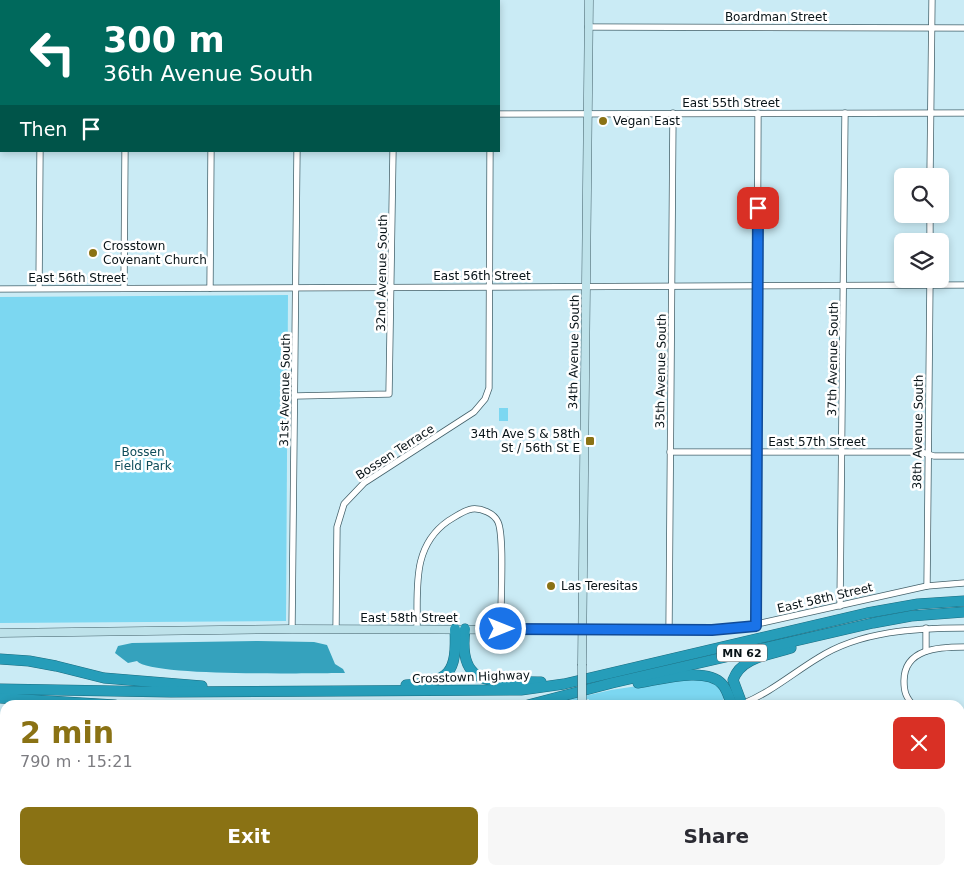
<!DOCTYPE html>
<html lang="en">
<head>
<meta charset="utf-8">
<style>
  :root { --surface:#fff; --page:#f7f7f7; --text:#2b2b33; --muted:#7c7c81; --accent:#8a7214 }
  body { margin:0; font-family:"DejaVu Sans",sans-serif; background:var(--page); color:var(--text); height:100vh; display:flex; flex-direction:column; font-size:19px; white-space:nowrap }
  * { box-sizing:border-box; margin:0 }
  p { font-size:16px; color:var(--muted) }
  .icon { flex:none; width:28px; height:28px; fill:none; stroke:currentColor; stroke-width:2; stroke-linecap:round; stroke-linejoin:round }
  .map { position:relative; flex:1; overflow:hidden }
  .details { position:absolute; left:0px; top:700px; width:965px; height:175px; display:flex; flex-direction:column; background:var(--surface); border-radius:15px 15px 0 0; box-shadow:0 2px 8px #0003 }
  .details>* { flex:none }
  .top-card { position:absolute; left:0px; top:0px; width:500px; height:152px; box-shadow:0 2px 8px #0003; background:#00695c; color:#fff; overflow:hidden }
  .controls { position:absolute; left:894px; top:168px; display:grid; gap:10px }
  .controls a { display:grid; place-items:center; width:55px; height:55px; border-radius:8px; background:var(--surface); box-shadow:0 2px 8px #0003; font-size:25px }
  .pin { position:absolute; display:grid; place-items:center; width:42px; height:42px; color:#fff; margin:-21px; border-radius:10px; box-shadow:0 2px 8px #0006 }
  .me { position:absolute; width:55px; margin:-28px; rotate:90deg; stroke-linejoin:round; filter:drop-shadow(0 0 4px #0008) }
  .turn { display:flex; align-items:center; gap:18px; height:105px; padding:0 20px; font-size:22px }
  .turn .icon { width:65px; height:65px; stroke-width:2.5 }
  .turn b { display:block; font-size:35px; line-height:42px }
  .then { display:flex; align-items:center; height:48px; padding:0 20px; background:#0003; gap:10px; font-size:19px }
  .round { display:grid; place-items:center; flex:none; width:52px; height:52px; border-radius:8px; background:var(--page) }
  .summary { display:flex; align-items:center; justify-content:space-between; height:85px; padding:0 20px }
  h1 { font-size:30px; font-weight:700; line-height:38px; color:var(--accent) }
  .action { display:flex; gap:10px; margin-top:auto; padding:10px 20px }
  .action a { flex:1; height:58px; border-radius:8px; background:var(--accent); color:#fff; font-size:20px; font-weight:700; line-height:58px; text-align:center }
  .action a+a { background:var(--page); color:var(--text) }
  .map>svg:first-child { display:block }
</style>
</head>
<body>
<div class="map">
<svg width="964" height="875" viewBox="0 0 964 875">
  <rect width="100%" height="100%" fill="#caebf5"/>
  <g fill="#7cd7f1">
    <path d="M 288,295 L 286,621 L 0,623 L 0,297 Z"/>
    <rect x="499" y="408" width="9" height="13"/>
    <path d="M 690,678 L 716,682 L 725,696 L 722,703 L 589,705 L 589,699 L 575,701 L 575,705 L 545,705 L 611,690 Z"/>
    <path d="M 0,727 L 5,727 L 5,870 L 251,870 L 248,875 L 0,875 Z"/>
    <path d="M 256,870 L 332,870 L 341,875 L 252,875 Z"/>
    <path d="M 343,870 L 461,870 L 452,875 L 352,875 Z"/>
    <path d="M 475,870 L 636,870 L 643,875 L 466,875 Z"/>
    <path d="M 655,870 L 690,872 L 715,870 L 715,875 L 662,875 Z"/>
  </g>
  <path fill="#35a2bd" d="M 258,641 L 314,642 L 327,645 L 335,664 L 343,669 L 345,673 C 314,673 150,677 137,661 L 128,663 L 115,653 L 118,646 L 132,643 Z"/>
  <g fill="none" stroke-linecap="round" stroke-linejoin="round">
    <defs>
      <g id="street">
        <path d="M 41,1 L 41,0"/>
        <path d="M 126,1 L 126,0"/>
        <path d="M 212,1 L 212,0"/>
        <path d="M 298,1 L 298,0"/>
        <path d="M 395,1 L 395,0"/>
        <path d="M 491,1 L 491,0"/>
        <path d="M 588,27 L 964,28"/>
        <path d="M 499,114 L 964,113"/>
        <path d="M 0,118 L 1,118"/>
        <path d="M 930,176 L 932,0"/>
        <path d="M 930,214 L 930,241"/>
        <path d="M 39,288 L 40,151"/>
        <path d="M 124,288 L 125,151"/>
        <path d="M 210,288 L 211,151"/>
        <path d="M 0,289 L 964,285"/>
        <path d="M 295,396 L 389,394 L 393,151"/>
        <path d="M 670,452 L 921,452 L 934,456 L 964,456"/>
        <path d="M 927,586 L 930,279"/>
        <path d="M 840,606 L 845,113"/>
        <path d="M 756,625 L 758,113"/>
        <path d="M 926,628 L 926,651"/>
        <path d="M 292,629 L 297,151"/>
        <path d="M 336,629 L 337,527 L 344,504 L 364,483 L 474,412 L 485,399 L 489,388 L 490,151"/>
        <path d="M 417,629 C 418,589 411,547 448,521 C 455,517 464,510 472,509 C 481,508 494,513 498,522 C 505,537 500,608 501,629"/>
        <path d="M 669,629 L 673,113"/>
        <path d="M 583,630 L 739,628 L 927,586 L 964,583"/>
        <path d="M 742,704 C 770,693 793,673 818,658 C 860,631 916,628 964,628"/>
        <path d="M 913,705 C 906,697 904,692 904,681 C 904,648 940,647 964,647"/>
        <path d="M 960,791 L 964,791"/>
        <path d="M 960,818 L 964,818"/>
        <path d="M 924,874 L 964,874"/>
      </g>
      <g id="secondary">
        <path d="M 0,633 L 292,629 L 583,630"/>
        <path d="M 582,664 L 589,0"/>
      </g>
      <g id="highway">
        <path d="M 465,629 C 457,691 495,680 541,682"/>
        <path d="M 0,659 L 29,661 L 56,666 L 104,678 L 202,686"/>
        <path d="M 638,683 C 659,680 706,666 722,684 C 727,689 729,698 732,705"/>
        <path d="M 406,685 C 450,682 457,673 455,629"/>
        <path d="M 0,689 L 171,692 L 521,690 L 564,684 L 867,613 L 918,604 L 964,601"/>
        <path d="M 0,698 L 115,705"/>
        <path d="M 742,704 L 733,680 C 741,657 769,655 791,648"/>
        <path d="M 528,705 L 612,683 L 873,623 L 911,616 L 964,612"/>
        <path d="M 0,725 L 5,725"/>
      </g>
    </defs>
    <use href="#street" stroke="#44616a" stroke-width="7"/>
    <use href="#secondary" stroke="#44616a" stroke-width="9"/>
    <use href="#highway" stroke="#1c6d80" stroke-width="11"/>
    <use href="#street" stroke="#fff" stroke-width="5.5"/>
    <use href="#secondary" stroke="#bee2ea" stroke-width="8"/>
    <use href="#highway" stroke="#269db9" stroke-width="10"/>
    <defs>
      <path id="secondary-bridge" d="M 582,705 L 582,664"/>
    </defs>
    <use href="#secondary-bridge" stroke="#44616a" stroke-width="9" stroke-linecap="butt"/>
    <use href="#secondary-bridge" stroke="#bee2ea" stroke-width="8"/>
  </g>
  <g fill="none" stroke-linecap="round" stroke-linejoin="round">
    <defs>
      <path id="route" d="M 501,629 L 712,630 L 756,626 L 758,208"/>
    </defs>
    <use href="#route" stroke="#114b97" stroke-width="12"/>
    <use href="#route" stroke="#1a73e8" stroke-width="9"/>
  </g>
  <g fill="#8a7214" stroke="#fff" stroke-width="2">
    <circle cx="603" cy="121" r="5"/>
    <circle cx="93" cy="253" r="5"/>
    <rect x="585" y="436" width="10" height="10" rx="2.5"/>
    <circle cx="551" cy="586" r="5"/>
  </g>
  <g text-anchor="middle" stroke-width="5" stroke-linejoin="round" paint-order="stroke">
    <rect fill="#fff" stroke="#525a5d" stroke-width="1" x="717" y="644.5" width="50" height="17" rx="4"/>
    <g font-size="11" font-weight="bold" fill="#081317">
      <text x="742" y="657">MN 62</text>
    </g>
    <g font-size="12" fill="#081317" stroke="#fff">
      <text x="776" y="21">Boardman Street</text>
      <text x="731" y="107">East 55th Street</text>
      <text transform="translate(382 273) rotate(-89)" y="4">32nd Avenue South</text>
      <text x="482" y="280">East 56th Street</text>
      <text x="77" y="282">East 56th Street</text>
      <text transform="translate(574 352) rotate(-89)" y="4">34th Avenue South</text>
      <text transform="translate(833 359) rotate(-89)" y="4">37th Avenue South</text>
      <text transform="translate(661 371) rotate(-89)" y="4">35th Avenue South</text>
      <text transform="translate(285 390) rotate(-89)" y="4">31st Avenue South</text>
      <text transform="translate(918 432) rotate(-89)" y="4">38th Avenue South</text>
      <text x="817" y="446">East 57th Street</text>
      <text transform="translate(395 452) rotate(-33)" y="4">Bossen Terrace</text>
      <text transform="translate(825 598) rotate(-13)" y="4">East 58th Street</text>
      <text x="409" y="622">East 58th Street</text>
      <text transform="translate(471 677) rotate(-2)" y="4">Crosstown Highway</text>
    </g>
    <g font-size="12" fill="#081317" stroke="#fff" text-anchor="start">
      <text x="613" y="125">Vegan East</text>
      <text x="103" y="250">Crosstown<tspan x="103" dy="14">Covenant Church</tspan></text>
      <text x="580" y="438" text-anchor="end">34th Ave S &amp; 58th<tspan x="580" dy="14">St / 56th St E</tspan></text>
      <text x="561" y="590">Las Teresitas</text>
    </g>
    <g font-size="12" fill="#0f4d5b" stroke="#fff">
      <text x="143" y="456">Bossen<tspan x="143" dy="14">Field Park</tspan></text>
    </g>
  </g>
</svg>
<div class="controls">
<a><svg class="icon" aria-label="search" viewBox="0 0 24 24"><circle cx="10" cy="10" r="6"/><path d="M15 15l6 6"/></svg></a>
<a><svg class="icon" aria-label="layers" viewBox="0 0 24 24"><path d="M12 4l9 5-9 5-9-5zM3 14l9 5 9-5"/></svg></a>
</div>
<div class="pin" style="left:758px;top:208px;background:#d93025"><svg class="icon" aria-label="arrive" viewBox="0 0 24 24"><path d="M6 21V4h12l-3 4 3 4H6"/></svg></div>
<svg class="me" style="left:501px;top:629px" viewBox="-20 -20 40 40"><circle r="17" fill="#1a73e8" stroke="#fff" stroke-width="3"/><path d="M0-11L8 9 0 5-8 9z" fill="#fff"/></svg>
<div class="top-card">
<div class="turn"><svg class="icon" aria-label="left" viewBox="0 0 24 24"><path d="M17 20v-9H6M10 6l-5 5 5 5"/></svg><div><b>300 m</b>36th Avenue South</div></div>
<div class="then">Then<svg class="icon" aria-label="arrive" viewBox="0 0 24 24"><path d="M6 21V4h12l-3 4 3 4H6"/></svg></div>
</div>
<section class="details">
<div class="summary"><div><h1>2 min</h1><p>790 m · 15:21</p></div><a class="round" style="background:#d93025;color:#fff"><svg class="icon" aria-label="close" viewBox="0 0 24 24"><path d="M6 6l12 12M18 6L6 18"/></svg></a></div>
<div class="action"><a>Exit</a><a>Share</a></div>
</section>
</div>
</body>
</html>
